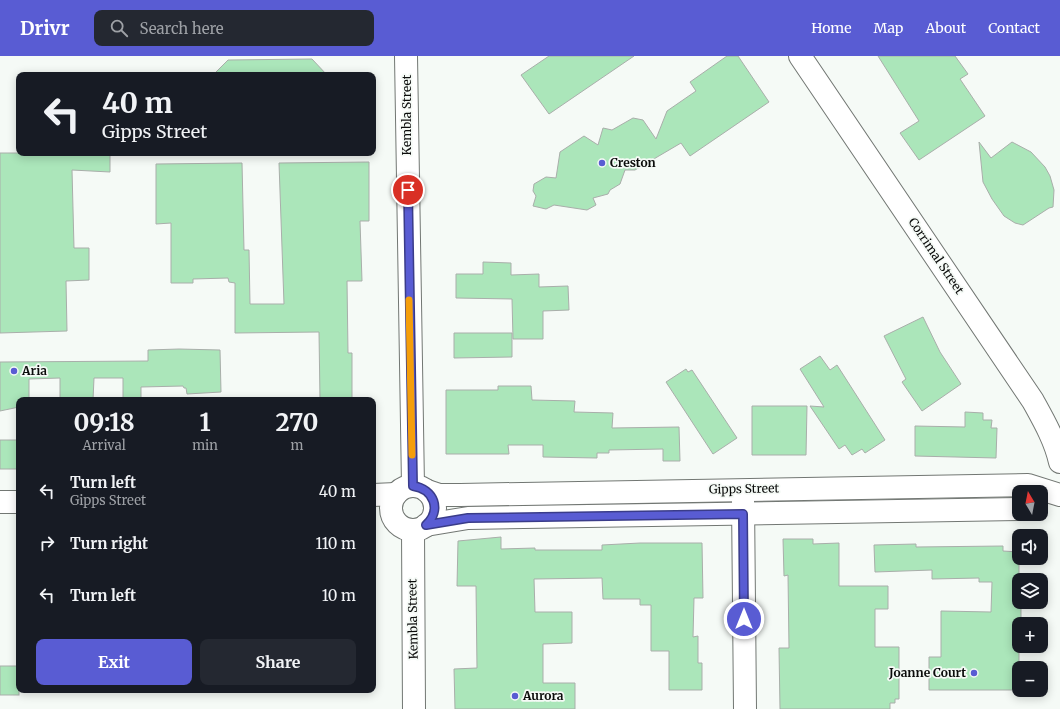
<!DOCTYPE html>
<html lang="en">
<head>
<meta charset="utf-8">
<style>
  :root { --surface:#171b24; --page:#242831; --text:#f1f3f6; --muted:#9ea1a6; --accent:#595cd3 }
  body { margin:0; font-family:Merriweather,serif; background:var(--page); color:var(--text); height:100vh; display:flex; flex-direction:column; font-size:15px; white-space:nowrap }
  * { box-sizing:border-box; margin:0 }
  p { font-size:13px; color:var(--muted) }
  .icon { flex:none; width:22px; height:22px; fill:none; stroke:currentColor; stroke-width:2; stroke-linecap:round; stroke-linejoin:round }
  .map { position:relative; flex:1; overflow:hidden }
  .side { position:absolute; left:16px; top:341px; width:360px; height:296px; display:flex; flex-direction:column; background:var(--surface); border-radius:8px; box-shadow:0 2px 10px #0003 }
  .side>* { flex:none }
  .banner { position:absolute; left:16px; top:16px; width:360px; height:84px; border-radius:8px; box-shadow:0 2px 10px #0003; background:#171b24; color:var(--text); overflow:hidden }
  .needle { width:26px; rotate:350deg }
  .fabs { position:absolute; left:1012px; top:429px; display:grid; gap:8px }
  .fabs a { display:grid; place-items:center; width:36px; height:36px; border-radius:8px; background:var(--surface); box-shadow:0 2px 10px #0003; font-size:20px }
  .pin { position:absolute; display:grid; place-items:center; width:34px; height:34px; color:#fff; margin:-17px; border:2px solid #fff; border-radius:50%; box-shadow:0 1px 4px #0007 }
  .me { position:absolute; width:44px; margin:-22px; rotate:0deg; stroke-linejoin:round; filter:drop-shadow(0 0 3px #0008) }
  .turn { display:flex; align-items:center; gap:14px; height:84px; padding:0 20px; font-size:18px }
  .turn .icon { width:52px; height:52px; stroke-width:2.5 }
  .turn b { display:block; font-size:28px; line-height:34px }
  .eta { display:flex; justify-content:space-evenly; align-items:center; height:68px; text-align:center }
  .eta b { font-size:24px; font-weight:700; line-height:28px }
  .action { display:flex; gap:8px; margin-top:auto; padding:8px 20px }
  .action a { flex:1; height:46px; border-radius:8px; background:var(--accent); color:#fff; font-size:16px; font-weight:700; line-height:46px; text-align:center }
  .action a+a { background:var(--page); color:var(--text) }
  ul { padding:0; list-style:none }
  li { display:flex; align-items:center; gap:12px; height:52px; padding:0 20px }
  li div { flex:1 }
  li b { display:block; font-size:15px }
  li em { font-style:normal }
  header { display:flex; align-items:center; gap:24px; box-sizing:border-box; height:56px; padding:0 20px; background:var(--accent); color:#fff }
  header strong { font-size:19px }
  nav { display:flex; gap:22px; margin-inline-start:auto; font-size:14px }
  .search { width:280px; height:36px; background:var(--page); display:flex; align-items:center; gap:10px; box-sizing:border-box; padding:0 14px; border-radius:8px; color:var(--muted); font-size:15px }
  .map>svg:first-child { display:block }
</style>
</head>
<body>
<header>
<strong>Drivr</strong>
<div class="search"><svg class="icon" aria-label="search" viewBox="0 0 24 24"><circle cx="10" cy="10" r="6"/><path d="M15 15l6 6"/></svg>Search here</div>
<nav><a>Home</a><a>Map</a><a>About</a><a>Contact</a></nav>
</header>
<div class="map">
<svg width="1060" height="653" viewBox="0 0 1060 653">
  <rect width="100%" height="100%" fill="#f5faf6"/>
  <g fill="#abe6ba" stroke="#a9aeaa">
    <path d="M 549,0 L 634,0 L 549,58 L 521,19 Z"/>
    <path d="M 727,0 L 738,0 L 769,46 L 690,100 L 681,87 L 635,114 L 625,114 L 620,128 L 610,134 L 608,138 L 593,142 L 596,149 L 587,154 L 554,149 L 546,153 L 533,150 L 536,140 L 533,135 L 534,128 L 546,121 L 556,122 L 560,96 L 584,80 L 598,89 L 603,72 L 612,74 L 633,62 L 643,64 L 656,83 L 667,55 L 696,35 L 690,26 Z"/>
    <path d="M 878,0 L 955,0 L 968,18 L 960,23 L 985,60 L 919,104 L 900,77 L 919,65 Z"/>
    <path d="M 312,3 L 327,19 L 213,19 L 228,4 Z"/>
    <path d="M 979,86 L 991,102 L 1012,86 L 1031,96 L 1045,111 L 1050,120 L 1054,134 L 1053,151 L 1049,152 L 1023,169 L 1015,167 L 1004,160 L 992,143 L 983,126 Z"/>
    <path d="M 0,97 L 110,97 L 110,116 L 72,114 L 74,192 L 89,192 L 89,224 L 66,225 L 67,275 L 0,277 Z"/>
    <path d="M 369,106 L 369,165 L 360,165 L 362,225 L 347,225 L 348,297 L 352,297 L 352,344 L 320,344 L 319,276 L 235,277 L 235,227 L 229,226 L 228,222 L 193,223 L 193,227 L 171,227 L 171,167 L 156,168 L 156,108 L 242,107 L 244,194 L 249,194 L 250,248 L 284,248 L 279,107 Z"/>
    <path d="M 483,206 L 511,207 L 511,219 L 539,218 L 539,231 L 568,230 L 569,254 L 543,255 L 543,283 L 513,283 L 512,243 L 456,242 L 456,218 L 483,218 Z"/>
    <path d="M 923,261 L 940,296 L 961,328 L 922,355 L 902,326 L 906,323 L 884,280 Z"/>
    <path d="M 454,277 L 512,277 L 512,301 L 454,302 Z"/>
    <path d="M 179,293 L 220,294 L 221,336 L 187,338 L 186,332 L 184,332 L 183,330 L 141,331 L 141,344 L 123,344 L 123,322 L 94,322 L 93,344 L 60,344 L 60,322 L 29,323 L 29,344 L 19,344 L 19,351 L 0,355 L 0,306 L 148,305 L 148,294 Z"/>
    <path d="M 820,300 L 830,314 L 837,309 L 885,384 L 865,397 L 862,393 L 852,399 L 845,389 L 839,393 L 810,350 L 824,351 L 800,313 Z"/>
    <path d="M 686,313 L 688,316 L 692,314 L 737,382 L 713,398 L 666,326 Z"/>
    <path d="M 498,330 L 531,330 L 532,344 L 575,345 L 574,356 L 613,357 L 612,372 L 679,371 L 680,405 L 663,405 L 663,393 L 609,394 L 609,397 L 597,397 L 597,402 L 543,401 L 543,389 L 508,389 L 509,398 L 446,398 L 446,334 L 498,334 Z"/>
    <path d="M 752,350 L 807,350 L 806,399 L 752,399 Z"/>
    <path d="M 965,356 L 983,357 L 983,364 L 992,364 L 991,372 L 997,372 L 996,402 L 915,400 L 915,370 L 965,371 Z"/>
    <rect x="0" y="384" width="19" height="29"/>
    <path d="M 501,481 L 501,493 L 535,492 L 535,494 L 602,494 L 602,489 L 640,487 L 702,487 L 703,542 L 694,542 L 693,581 L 698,580 L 698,607 L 702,607 L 702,634 L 669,634 L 669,595 L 651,595 L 651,549 L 640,549 L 640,543 L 603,543 L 602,522 L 534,523 L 535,556 L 572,556 L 572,587 L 543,588 L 543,627 L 575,627 L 575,653 L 455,653 L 454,613 L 477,612 L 476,530 L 457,530 L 458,485 Z"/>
    <path d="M 783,483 L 813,483 L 813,488 L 839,487 L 839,530 L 888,530 L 888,553 L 875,553 L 875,591 L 899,591 L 899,643 L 895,643 L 895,647 L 890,647 L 890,653 L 780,653 L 779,592 L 789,592 L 788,519 L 784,520 Z"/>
    <path d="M 916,488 L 916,491 L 1003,490 L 1003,495 L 1019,496 L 1019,546 L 1021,546 L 1021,568 L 1019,568 L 1019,634 L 929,634 L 929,601 L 941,601 L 941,555 L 991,556 L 992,526 L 979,526 L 979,522 L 932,523 L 932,514 L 875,516 L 874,489 Z"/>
    <rect x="0" y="610" width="19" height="29"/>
  </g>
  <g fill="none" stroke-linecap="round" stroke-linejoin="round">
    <defs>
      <g id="minor">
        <path d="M 406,0 L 413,430"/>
        <circle cx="413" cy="452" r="22"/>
        <path d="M 427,435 L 439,439 L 460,439 L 1028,429 L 1060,439"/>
        <path d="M 373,439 L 396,438"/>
        <path d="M 743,444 L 745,653"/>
        <path d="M 0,446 L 19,446"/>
        <path d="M 426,469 L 468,462 L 1019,453"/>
        <path d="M 413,474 L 414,653"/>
      </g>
      <path id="major" d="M 800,0 L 1033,345 C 1044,365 1055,384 1060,406"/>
    </defs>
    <use href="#minor" stroke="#727773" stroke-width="24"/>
    <use href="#major" stroke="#727773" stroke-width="24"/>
    <use href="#minor" stroke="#fff" stroke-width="22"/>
    <use href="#major" stroke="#fff" stroke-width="22"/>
  </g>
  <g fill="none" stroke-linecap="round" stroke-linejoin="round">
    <defs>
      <path id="route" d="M 408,134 L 413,430 C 434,433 442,454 426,469 L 468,462 L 743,458 L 744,563"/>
    </defs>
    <use href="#route" stroke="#3a3c89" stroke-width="10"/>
    <use href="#route" stroke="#595cd3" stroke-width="7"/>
    <path stroke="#f59e0b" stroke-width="7" d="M 409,244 L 412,399"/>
  </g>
  <g fill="#595cd3" stroke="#f5faf6" stroke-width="1.5">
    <circle cx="602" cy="107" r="4"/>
    <circle cx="14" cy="315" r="4"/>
    <circle cx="974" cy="617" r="4"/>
    <circle cx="515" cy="640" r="4"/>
  </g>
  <g text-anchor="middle" stroke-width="3.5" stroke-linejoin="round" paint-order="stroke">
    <g font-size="12" fill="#0b0c0b" stroke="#f5faf6">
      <text transform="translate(407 59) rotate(-90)" y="4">Kembla Street</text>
      <text transform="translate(936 200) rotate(56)" y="4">Corrimal Street</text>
      <text transform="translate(744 433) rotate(-1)" y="4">Gipps Street</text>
      <text transform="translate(413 563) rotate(-91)" y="4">Kembla Street</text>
    </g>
    <g font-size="12" font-weight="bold" fill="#0b0c0b" stroke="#f5faf6" text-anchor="start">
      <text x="610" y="111">Creston</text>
      <text x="22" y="319">Aria</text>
      <text x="966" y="621" text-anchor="end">Joanne Court</text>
      <text x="523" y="644">Aurora</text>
    </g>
  </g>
</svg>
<div class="fabs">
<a><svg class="needle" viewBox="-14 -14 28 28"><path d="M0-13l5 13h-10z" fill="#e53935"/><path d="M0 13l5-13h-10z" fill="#9ea1a6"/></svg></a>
<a><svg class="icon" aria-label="sound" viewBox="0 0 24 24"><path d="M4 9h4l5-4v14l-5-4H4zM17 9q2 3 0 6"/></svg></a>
<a><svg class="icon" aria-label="layers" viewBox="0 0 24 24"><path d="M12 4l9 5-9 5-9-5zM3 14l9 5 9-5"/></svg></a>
<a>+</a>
<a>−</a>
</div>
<div class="pin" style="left:408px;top:134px;background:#d93025"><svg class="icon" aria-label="arrive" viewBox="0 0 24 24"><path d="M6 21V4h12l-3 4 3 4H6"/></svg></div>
<svg class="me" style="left:744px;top:563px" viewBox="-20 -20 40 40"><circle r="17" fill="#595cd3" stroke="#fff" stroke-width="3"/><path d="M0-11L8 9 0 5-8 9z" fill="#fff"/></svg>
<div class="banner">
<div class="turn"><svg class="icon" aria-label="left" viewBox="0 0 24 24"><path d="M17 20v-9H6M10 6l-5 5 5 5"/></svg><div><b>40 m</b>Gipps Street</div></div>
</div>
<section class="side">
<div class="eta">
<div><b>09:18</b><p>Arrival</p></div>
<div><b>1</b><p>min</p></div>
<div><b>270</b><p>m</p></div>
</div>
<ul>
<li><svg class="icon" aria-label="left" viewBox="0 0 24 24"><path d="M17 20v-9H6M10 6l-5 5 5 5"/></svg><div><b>Turn left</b><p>Gipps Street</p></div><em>40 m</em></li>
<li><svg class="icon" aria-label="right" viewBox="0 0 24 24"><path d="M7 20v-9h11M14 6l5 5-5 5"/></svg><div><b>Turn right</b></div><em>110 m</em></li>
<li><svg class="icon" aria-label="left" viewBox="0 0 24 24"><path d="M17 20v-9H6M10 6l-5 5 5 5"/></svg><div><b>Turn left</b></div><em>10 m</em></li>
</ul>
<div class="action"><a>Exit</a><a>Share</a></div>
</section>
</div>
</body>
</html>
